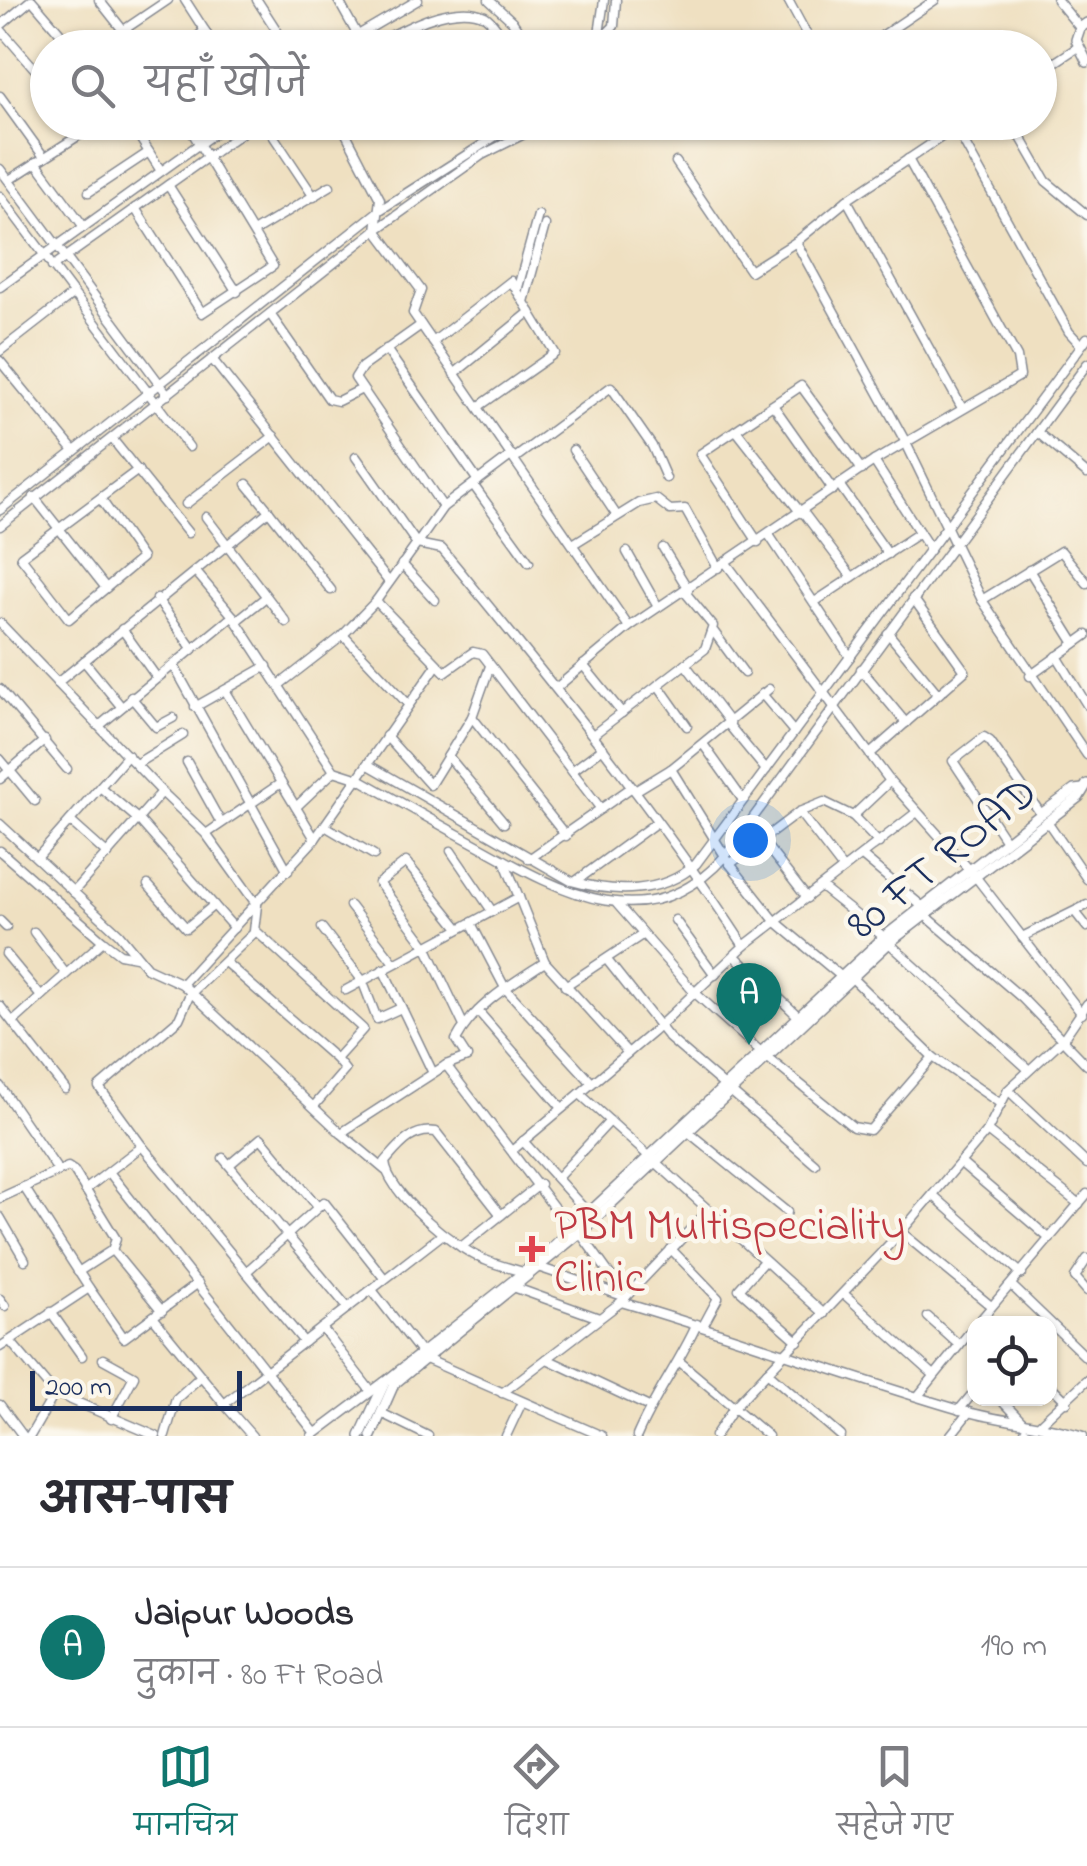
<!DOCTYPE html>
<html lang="hi">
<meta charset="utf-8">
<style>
body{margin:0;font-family:"Indie Flower","Playpen Sans Deva",sans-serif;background:#f7f7f7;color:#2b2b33}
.controls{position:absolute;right:30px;bottom:30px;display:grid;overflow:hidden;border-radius:20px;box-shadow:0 2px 8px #0004}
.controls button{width:90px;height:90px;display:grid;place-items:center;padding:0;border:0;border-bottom:2px solid #e1e1e2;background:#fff;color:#2b2b33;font:50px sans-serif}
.scale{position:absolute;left:30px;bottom:25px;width:212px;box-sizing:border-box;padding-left:10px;border:5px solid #1b2f5e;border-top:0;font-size:28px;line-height:35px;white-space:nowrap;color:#1b2f5e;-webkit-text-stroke:8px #fbf7ec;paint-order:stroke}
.you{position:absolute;left:750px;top:840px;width:35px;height:35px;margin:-25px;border:8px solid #fff;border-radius:50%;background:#1a73e8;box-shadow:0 0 0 15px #1a73e833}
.badge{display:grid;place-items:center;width:65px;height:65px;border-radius:50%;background:#0f766e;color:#fff;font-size:32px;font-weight:700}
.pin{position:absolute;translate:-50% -82px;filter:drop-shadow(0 2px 5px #0008)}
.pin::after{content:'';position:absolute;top:52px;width:35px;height:30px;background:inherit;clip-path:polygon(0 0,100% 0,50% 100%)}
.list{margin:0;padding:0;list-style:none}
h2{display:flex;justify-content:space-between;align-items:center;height:130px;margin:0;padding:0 40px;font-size:42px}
h2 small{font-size:32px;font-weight:400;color:#7c7c81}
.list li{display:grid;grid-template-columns:65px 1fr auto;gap:30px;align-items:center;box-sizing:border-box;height:160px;padding:0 40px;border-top:2px solid #e1e1e2}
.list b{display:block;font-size:38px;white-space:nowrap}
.list p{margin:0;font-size:32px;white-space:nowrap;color:#7c7c81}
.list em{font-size:32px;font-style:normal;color:#7c7c81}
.icon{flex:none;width:55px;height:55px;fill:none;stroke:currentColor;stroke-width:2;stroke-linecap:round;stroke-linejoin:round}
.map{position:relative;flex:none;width:1087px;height:1436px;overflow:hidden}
.search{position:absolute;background:#fff;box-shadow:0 2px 8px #0004;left:30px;right:30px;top:30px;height:110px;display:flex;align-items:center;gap:25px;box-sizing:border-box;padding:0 35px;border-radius:55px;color:#7c7c81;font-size:38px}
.sheet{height:290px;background:#fff}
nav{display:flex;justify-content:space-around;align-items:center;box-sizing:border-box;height:140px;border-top:2px solid #e1e1e2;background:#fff;font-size:28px;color:#7c7c81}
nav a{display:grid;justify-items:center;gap:5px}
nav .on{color:#0f766e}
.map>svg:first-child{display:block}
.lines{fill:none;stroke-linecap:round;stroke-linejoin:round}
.minor-casing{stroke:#858890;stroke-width:11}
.major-casing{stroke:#858890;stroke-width:12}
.minor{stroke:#fff;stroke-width:8}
.major{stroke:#fff;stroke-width:9}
.health-dot{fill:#e0444e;stroke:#fbf7ec;stroke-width:4}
.labels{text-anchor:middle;stroke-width:9;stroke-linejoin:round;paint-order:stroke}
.street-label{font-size:45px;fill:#1b2f5e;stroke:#fbf7ec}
.health-label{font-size:45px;fill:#be3a42;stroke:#fbf7ec;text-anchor:start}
</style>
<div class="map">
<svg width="1087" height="1436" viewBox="0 0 1087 1436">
<rect width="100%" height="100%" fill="#fbf7ec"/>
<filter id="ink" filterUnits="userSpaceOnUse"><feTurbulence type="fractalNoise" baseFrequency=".01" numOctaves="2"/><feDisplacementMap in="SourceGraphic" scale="20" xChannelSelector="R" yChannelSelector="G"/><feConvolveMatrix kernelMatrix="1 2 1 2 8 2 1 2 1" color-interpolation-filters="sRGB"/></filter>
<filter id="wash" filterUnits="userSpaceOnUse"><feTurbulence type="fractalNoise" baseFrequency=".0048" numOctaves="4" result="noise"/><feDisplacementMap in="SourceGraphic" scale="40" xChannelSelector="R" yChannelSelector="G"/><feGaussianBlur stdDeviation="2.25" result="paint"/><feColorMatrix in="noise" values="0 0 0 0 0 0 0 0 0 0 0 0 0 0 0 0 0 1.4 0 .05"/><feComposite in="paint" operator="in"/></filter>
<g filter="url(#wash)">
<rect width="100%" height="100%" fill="#efe0c1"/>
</g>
<g filter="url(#ink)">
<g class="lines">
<g class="minor-casing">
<g id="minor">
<polyline points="32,0 73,48"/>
<polyline points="99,0 137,48"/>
<polyline points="185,0 205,31"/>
<polyline points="257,0 288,48"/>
<polyline points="338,0 357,34"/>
<polyline points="489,0 512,21 530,48"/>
<polyline points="788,0 814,48"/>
<polyline points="1057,0 1080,28"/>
<polyline points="0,26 31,0"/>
<polyline points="0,29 48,84"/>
<polyline points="600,40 614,26 616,0"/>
<polyline points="97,48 168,0"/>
<polyline points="182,48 205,31 215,48"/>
<polyline points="336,48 418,0"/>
<path d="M368 48C398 32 452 0 485 16 495 23 502 37 509 48"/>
<polyline points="597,48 604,0"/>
<polyline points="864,48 935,0"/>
<polyline points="1040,72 1078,47"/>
<polyline points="0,96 44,157"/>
<polyline points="130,122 161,171"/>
<polyline points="264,122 314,197"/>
<polyline points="340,122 380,199 376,230 421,290 413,313 629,627"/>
<polyline points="964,122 847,200 796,242 905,441 982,600 1087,755"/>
<polyline points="1012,122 1046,181 1087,215"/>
<polyline points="956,128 1069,332 1081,345"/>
<polyline points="36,162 84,227"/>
<polyline points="676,162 750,271 796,242"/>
<polyline points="0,169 168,395"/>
<polyline points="9,180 100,122"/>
<polyline points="168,185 237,292"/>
<polyline points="89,192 149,152"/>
<polyline points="0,196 189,447"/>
<polyline points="847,200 962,408"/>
<polyline points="135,208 202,313 273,266 186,122"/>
<polyline points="255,231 330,186"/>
<polyline points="52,267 257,122"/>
<polyline points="0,287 230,122"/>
<polyline points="517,291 538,215"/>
<polyline points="524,302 545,225"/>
<polyline points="270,314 329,399 338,401 362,389"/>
<polyline points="421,325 362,367 355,378 443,507"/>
<polyline points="433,342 511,281 555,353 478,407"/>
<polyline points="386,349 478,481"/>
<polyline points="0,351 72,295"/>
<polyline points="212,359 389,582"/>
<polyline points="0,361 74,451"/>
<polyline points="454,374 530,312"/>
<polyline points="773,405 833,490"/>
<polyline points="736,430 801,513"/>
<polyline points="1037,432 1087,474"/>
<polyline points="113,440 188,533"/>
<polyline points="573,450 617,516"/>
<polyline points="356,457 417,544 443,507 512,455"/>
<polyline points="515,458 611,387 652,446 666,478"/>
<polyline points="874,461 930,549"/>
<polyline points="247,484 269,511"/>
<polyline points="474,486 529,562"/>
<polyline points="840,486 888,554"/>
<polyline points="34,497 106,588"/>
<polyline points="100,498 142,558 69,619 21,557 138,470"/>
<polyline points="186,504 274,436"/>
<polyline points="0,510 380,210 518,122"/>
<polyline points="803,512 852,577"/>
<polyline points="206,517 286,622"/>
<polyline points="0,526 376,230 482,155 548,122"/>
<polyline points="769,535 850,657"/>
<polyline points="758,542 700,454 801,386 862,470"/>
<polyline points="573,544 639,503 656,499 670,510 685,509 718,568"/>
<polyline points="663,548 688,589"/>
<polyline points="627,552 658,607"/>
<polyline points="726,563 890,781 975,876 1082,1014"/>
<polyline points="402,564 435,600"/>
<polyline points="1029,570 1074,642"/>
<path d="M196 572 233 616 334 771 359 779C400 802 440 825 481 847 563 893 650 941 725 856L1087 364"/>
<polyline points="157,599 192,648"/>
<polyline points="982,600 1061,551 1087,583"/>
<polyline points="376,601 445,672 473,652 482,654 601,809"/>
<polyline points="816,601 919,533"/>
<polyline points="236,621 266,597"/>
<polyline points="0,623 162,792"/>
<polyline points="122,629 157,678"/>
<polyline points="714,632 744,673"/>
<polyline points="888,633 938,694"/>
<polyline points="343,635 408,704"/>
<polyline points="1057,656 1087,705"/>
<polyline points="84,661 120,705"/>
<polyline points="685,664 730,723"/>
<polyline points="583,665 622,713"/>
<polyline points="174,666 288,871"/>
<polyline points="861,669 906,723"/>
<polyline points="1030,676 1087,635"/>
<polyline points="57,683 269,511 331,590"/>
<path d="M279 685 341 637 376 601 417 544 442 549C548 678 653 806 744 946"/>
<polyline points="658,685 687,726"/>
<polyline points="556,688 629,627 874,461 1020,376 1017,357 908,159"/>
<polyline points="0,689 67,769"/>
<polyline points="225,690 315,839"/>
<polyline points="762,694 794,732"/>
<polyline points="131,697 156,727 173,718"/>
<polyline points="195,707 267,666"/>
<polyline points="472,717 566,836"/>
<polyline points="728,724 766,770"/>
<polyline points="99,726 233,616"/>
<polyline points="594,734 705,649 713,626 684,591"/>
<polyline points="386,736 430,785 472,717 490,666"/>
<polyline points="703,744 743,800"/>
<polyline points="870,754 965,671 913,598"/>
<polyline points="448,756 504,823"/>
<polyline points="0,759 35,801"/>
<polyline points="187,762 221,823"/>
<polyline points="136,764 183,735"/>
<path d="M367 764 571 881C613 893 662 895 696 864L1087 338"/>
<polyline points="671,769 730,864 799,812 824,802 853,816 890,781"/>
<polyline points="572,771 603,748"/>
<polyline points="0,779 45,740"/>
<polyline points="100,787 140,821 234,928"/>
<polyline points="635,791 671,769 769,689"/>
<polyline points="296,807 334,771"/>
<polyline points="799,812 843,869"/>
<polyline points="853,816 879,843"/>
<polyline points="70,821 108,855"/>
<polyline points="1047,821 1087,879"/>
<polyline points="0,824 119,934 147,968 182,984 341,1133 446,1065 571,1230"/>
<polyline points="325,826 374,855"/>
<polyline points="206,834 281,783"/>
<polyline points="761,839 807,898"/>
<polyline points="1006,841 953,761 984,737 990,741 1041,814"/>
<polyline points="0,851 103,941 13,1022"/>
<polyline points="451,851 492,911"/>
<polyline points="862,856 923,907"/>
<polyline points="37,858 128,755"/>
<polyline points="529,859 632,787"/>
<polyline points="504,860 545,962 628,1053"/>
<polyline points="730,864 775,921 843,978 853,979 933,1057 1001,1104"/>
<polyline points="576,881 657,822"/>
<polyline points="148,885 186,928 214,905"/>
<polyline points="821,887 884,937"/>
<polyline points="73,892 162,792 206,834 257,905 254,931"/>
<polyline points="617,904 694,992 761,1052"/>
<polyline points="350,906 394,963"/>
<polyline points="1076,913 1087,927"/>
<polyline points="925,915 1022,998 1087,1065"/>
<polyline points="675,920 715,975"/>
<polyline points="0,921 6,927"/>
<polyline points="471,923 505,988 592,1083"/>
<polyline points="322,928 362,980 377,1019 401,1008"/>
<polyline points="459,928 406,862 379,883 426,946 463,1024"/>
<polyline points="34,932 65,973"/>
<polyline points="1022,937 1087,905"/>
<polyline points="103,941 120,954 136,957"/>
<polyline points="889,943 1028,1069"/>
<polyline points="6,954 39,994"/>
<polyline points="736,957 800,1018"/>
<polyline points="607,960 669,1038 815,1164"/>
<polyline points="225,962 336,1059"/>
<polyline points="383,969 432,1071"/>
<polyline points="182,984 315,839 437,665"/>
<polyline points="565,986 642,935"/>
<polyline points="346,990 519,897"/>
<polyline points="0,1006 65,1089"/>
<polyline points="478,1011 562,1108"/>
<polyline points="768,1058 853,1127 870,1130 933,1057"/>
<path d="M446 1065 467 1057 456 1040C474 1005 513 983 545 962"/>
<polyline points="0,1086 57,1169"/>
<polyline points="1008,1090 1087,1164"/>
<polyline points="580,1094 824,1314"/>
<polyline points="687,1131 787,1212"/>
<polyline points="987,1131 1079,1204"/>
<polyline points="341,1133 385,1170"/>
<polyline points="523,1141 589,1214"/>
<polyline points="514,1149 653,1032 744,946 917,812"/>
<polyline points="223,1158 348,1308"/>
<polyline points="961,1163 1050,1239"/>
<polyline points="229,1165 261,1138 318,1207"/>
<polyline points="109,1172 315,1433"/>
<polyline points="557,1178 610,1121"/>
<polyline points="85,1190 142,1146"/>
<polyline points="933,1195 1022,1274"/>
<polyline points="0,1198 68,1167 74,1171 116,1239 112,1250 78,1272"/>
<path d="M501 1215 436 1132C412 1128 399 1146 385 1162 387 1193 456 1249 485 1260 497 1265 510 1268 523 1272"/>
<polyline points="0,1217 25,1260"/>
<polyline points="901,1232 991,1306"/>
<polyline points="580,1233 624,1294"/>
<polyline points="461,1247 540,1184"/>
<polyline points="671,1249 718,1298 703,1326"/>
<polyline points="112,1250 162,1311"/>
<polyline points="1087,1259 1075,1277 1087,1291"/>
<polyline points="764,1261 739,1289 798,1341"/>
<polyline points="541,1268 626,1297"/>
<polyline points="246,1272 324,1202 384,1278"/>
<polyline points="1011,1285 1087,1358"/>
<polyline points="89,1288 124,1338 198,1283"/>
<polyline points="516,1288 599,1318"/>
<polyline points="372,1290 426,1359 602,1436"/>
<polyline points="844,1294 934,1375"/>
<polyline points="0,1299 5,1306"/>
<path d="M621 1302C734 1335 844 1376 957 1409 1000 1422 1041 1423 1083 1436"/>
<polyline points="51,1312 82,1356"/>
<polyline points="153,1317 224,1404 443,1234"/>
<polyline points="928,1317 959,1345"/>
<polyline points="977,1324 1087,1194"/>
<polyline points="322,1328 370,1390"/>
<polyline points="10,1341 54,1393"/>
<polyline points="304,1342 142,1146 99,1087 179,1019 190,994 256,931 363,1029 336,1059 345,1070 314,1106"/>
<polyline points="0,1347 89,1288 24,1187"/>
<polyline points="103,1359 134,1376 111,1419"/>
<polyline points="547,1359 649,1407"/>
<polyline points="680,1362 768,1436"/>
<polyline points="767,1372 841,1436"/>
<polyline points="1050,1385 1067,1402"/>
<polyline points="502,1393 621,1302 707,1212"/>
<polyline points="918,1396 974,1327"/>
<polyline points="999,1398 1024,1424"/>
<polyline points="224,1404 252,1436"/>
<polyline points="0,1405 23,1436"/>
<polyline points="959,1410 974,1392"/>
<polyline points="381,1413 428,1436"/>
<polyline points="1025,1431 1031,1436"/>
<polyline points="30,1436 55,1393 156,1436"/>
<polyline points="165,1436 176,1399 201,1376"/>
<polyline points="312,1436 384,1382"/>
<polyline points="506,1436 522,1402"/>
<path d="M637 1436C654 1396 679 1364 697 1324"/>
<polyline points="715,1436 734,1407 901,1232 987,1131 1008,1090 1063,1039 1087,1004"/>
<polyline points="950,1436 969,1412"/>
<polyline points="1053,1436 1041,1423 1087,1380"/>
</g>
</g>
<g class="major-casing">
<g id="major">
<polyline points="1087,23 1080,28 1076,40 1087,62"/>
<polyline points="360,1436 385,1382 534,1264 884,937 1041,814 1074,790 1083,789"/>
<polyline points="371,1436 394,1384 580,1233 889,943 1079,797 1087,784"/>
</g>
</g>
<use href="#minor" class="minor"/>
<use href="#major" class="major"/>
</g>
</g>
<path class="health-dot" d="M527 1234h10v10h10v10h-10v10h-10v-10h-10v-10h10z"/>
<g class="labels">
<g class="street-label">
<text transform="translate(940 856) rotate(-39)" y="16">80 FT ROAD</text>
</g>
<g class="health-label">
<text x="554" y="1239">PBM Multispeciality<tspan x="554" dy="52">Clinic</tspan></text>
</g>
</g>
</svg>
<div class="controls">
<button><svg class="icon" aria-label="locate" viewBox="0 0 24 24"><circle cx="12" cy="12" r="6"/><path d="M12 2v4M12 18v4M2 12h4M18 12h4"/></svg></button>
</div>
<div class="scale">200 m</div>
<div class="you"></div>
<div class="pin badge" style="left:749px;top:1045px">A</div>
<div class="search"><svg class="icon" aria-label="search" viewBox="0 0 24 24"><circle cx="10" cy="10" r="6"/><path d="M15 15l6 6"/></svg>यहाँ खोजें</div>
</div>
<section class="sheet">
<h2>आस-पास<small></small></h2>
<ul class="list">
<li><span class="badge">A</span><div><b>Jaipur Woods</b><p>दुकान · 80 Ft Road</p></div><em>190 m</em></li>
</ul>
</section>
<nav>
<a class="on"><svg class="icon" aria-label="map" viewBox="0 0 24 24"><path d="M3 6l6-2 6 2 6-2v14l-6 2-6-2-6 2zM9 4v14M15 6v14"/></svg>मानचित्र</a>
<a><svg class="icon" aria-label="directions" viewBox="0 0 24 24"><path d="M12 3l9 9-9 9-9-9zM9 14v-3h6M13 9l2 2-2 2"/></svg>दिशा</a>
<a><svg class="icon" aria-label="saved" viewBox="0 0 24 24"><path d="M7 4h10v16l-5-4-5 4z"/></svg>सहेजे गए</a>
</nav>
